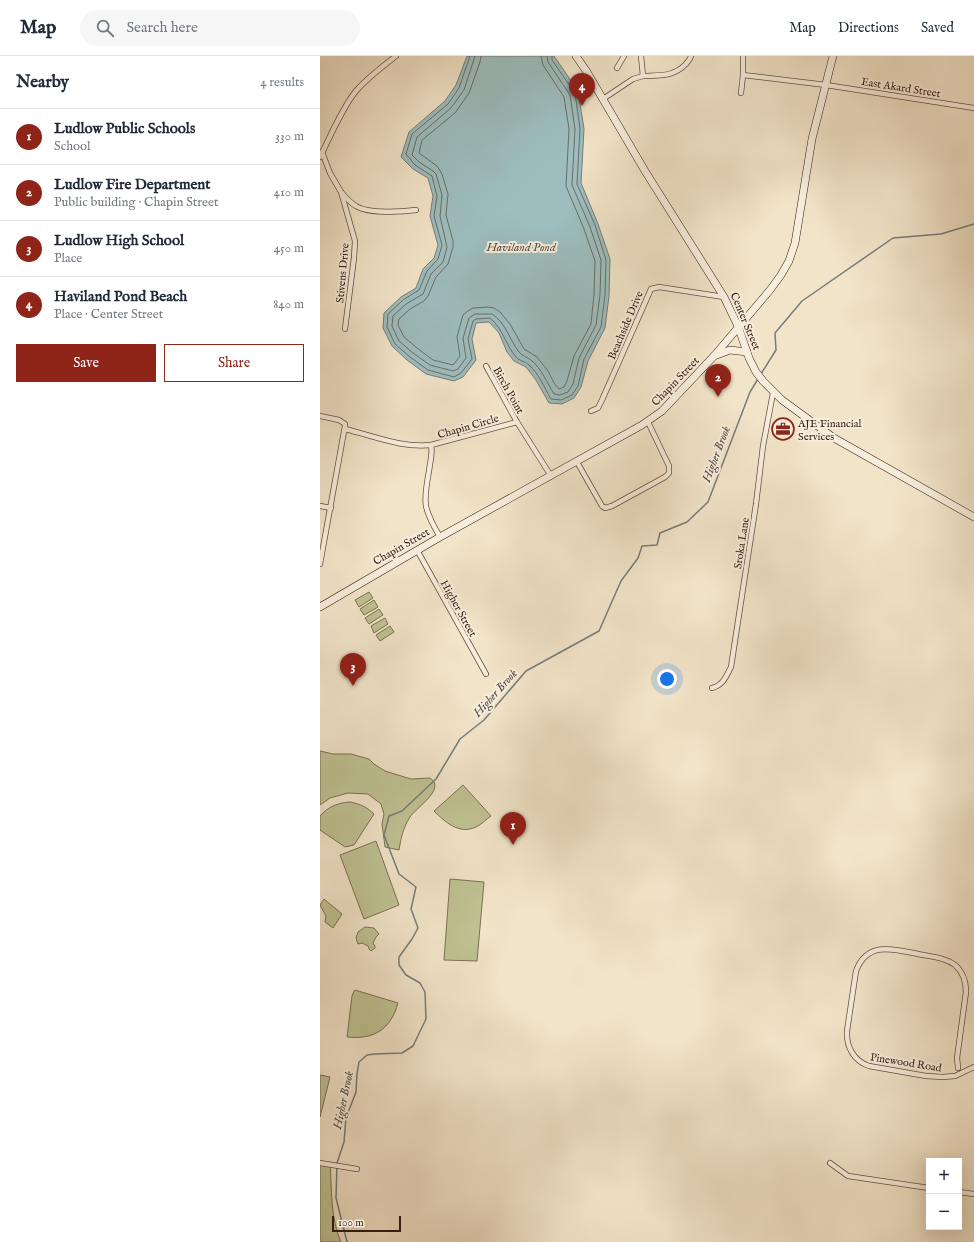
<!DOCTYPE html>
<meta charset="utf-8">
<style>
body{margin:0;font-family:"IM FELL English",serif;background:#f6f6f7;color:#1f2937}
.controls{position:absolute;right:12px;bottom:12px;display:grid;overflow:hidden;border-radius:0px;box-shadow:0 4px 16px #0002}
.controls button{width:36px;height:36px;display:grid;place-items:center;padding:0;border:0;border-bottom:1px solid #e0e1e3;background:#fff;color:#1f2937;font:20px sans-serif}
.scale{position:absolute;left:12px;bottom:10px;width:69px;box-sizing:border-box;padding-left:4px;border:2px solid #381e13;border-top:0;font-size:11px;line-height:14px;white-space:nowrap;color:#381e13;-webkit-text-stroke:3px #f7eddc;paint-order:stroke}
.you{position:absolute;left:347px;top:623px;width:14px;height:14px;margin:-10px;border:3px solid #fff;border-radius:50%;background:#1a73e8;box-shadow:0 0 0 6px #1a73e833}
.badge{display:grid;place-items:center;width:26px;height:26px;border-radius:50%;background:#8f2418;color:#fff;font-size:13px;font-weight:700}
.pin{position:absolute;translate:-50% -33px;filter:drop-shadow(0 1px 2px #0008)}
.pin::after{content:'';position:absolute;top:21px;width:14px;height:12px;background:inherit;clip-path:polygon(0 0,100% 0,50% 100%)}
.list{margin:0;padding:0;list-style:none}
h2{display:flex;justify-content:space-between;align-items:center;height:52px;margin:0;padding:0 16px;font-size:17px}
h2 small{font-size:13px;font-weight:400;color:#747a83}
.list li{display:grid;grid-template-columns:26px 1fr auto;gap:12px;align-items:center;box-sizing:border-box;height:56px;padding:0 16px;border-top:1px solid #e0e1e3}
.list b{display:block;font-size:15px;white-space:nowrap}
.list p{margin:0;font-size:13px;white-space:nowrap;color:#747a83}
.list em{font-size:13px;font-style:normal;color:#747a83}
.actions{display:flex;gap:8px;padding:12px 16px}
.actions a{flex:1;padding:9px 0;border:1px solid #8f2418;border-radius:0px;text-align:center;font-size:14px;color:#8f2418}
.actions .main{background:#8f2418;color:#fff}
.icon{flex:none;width:22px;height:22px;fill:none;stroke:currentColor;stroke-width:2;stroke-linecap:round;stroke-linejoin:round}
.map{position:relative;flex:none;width:654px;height:1186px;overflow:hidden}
header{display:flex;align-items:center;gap:24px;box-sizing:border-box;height:56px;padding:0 20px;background:#fff;border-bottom:1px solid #e0e1e3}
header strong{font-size:19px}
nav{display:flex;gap:22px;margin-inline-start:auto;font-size:14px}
.search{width:280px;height:36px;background:#f6f6f7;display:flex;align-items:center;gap:10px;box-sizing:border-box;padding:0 14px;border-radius:22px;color:#747a83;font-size:15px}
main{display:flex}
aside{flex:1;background:#fff}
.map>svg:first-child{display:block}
.green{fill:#bfc293;stroke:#7c7053}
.water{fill:#9dbdbe;stroke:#757d7a}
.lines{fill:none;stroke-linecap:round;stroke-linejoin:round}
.shore{stroke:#6a6e68;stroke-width:1}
.stream{stroke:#757d7a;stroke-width:1.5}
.street-casing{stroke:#665040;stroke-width:6}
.secondary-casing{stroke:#381e13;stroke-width:8}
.street{stroke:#f7eddc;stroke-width:4.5}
.secondary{stroke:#f7eddc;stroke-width:7}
.labels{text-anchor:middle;stroke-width:4;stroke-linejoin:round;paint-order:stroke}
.street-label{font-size:11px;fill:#381e13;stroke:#f7eddc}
.poi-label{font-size:11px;fill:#381e13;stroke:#f7eddc;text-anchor:start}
.water-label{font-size:12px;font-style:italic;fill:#564e46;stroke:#f7eddc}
</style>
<header>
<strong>Map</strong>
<div class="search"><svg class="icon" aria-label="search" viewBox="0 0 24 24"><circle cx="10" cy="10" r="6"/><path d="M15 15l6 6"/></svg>Search here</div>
<nav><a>Map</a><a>Directions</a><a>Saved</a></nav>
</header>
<main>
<aside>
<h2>Nearby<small>4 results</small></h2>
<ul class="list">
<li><span class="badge">1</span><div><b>Ludlow Public Schools</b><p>School</p></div><em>330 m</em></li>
<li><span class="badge">2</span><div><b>Ludlow Fire Department</b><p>Public building · Chapin Street</p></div><em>410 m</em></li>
<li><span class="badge">3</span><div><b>Ludlow High School</b><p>Place</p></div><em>450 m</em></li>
<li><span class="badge">4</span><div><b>Haviland Pond Beach</b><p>Place · Center Street</p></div><em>840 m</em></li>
</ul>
<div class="actions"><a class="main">Save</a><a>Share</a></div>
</aside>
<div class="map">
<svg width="654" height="1186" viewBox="0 0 654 1186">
<rect width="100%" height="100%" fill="#f2e4c9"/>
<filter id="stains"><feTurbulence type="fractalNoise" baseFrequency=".005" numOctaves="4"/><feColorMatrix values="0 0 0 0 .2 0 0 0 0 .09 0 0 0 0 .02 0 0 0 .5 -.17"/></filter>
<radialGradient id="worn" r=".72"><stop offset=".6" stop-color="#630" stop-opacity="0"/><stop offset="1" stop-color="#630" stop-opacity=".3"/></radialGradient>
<g class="green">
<polygon points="49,536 53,542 39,551 35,544"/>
<polygon points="54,544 58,551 44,559 40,553"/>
<polygon points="59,553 63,559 49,568 45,562"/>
<polygon points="65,562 68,568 54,577 51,570"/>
<polygon points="70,570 74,576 60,585 56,579"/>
<path d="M0 695 13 698H31L49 703 54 708 65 715 91 723 110 722C111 723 113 724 114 726 120 737 95 753 90 761 83 772 81 782 79 794L65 791 62 768 64 758 61 748 48 738 28 737 10 742 0 749Z"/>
<path d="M143 729 171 760C166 763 161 769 156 771 139 779 125 766 114 755Z"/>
<path d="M30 746C40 748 47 751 54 758L34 789 25 791 0 774V760C8 751 17 747 30 746Z"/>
<polygon points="56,785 79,849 44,863 20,799"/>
<polygon points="130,823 164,826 157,905 124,904"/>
<polygon points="4,843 22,858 13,872 5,866 6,860 0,849"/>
<polygon points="45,871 54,872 59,878 56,881 53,887 55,890 55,892 51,895 49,893 48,890 42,887 38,888 36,882 38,876"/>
<path d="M35 934 78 947C71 973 54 984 27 981L32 940 34 935Z"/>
<polygon points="0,1019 10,1021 0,1061"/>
<path d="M0 1106 10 1107C12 1133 10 1161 21 1186H0Z"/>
</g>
<polygon class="water" points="147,0 234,0 258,35 264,73 261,127 278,168 290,203 289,240 285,272 268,305 261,331 254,342 242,348 229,347 216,324 206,311 194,305 187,296 179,277 169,266 156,267 152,283 156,304 143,321 134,325 106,318 87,304 72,290 63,272 64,257 81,241 96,232 103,213 114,202 118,189 110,160 113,140 108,122 93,113 81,101 89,76 125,45 136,29"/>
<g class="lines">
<g class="shore">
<path d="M150 0 139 32 128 48 92 78 86 98 95 109 112 120 117 140 114 160 122 189 118 203 107 215 99 234 83 244 68 258 67 271 75 288 90 301 108 314 134 321 141 317 152 303 148 283 153 265 156 263 170 262C184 274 185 288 196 301 199 305 205 305 209 309 219 318 224 331 231 343L241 344 252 339 258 330 264 303 281 271 285 239 286 204 275 169 257 128 260 73 255 37 232 4V0"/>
<path d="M155 0 144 34 131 52 97 81 92 99 99 106 113 115 116 118 122 139 120 160 127 191 123 206 111 218 103 238 86 248 73 260 72 270 79 285 93 297 110 309 133 315 138 313 146 302 143 282 149 262 155 258H172C186 267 189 283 199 296 202 300 207 301 211 304 222 313 227 327 234 338L240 339 248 336 253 328 259 302 276 269 280 239 281 204 270 171 252 129 255 73 250 39 228 6 227 0"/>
<polyline points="161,0 160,6 149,37 135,57 102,84 99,97 117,110 122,118 128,138 126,159 133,185 133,191 128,208 116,221 108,240 104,245 90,253 79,263 78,269 84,281 97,292 113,304 133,309 140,300 137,281 143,259 148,255 153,252 168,251 174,252 180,256 190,268 204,293 217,301 228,315 234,327 239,333 244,331 247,325 254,300 271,268 274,238 275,205 264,173 246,130 249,73 244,41 223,9 221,0"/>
</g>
<g class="stream">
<polyline points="441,318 456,294 455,277 482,245 573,182 621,178 654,168"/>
<polyline points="27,1186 16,1142 17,1107 24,1086 26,1062 36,1036 37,1018 39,1006 47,999 55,998 82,997 93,990 106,963 105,936 100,927 86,919 79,909 79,901 92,883 98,872 91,853 96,831 79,818 64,779 69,760 82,755 116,723 140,683 164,664 206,615 279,575 301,525 318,502 322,490 337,489 340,477 367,466 388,446 430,336 438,323"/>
</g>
<g class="street-casing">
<g id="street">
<path d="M321 0 323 20C341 19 353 21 366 8 368 5 370 4 371 0"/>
<polyline points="297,12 304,0"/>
<polyline points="423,19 506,29 654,52"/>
<polyline points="421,37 423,19 423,0"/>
<polyline points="283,43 313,23 323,20"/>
<polyline points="2,96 10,117 21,136 35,185 34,202 25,273"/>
<path d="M0 101C10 81 22 52 36 35 47 22 62 11 76 0"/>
<path d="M22 137C26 142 31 147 36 150 48 158 82 156 96 154"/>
<polyline points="166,310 197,366"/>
<polyline points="271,355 278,352 282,344 331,233 339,231 404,241"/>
<polyline points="0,360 19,364 25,368 25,370 0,508"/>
<path d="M25 373C54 380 81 392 111 389"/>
<polyline points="257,406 282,450 285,452 292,450 345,421 349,417 349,410 328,366"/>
<polyline points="0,450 11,452"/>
<path d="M120 481C103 452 103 447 109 415 110 406 113 398 111 389L197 366 231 420"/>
<polyline points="97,494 166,618"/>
<path d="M392 632C403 629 406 621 411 611L436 448 443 390 453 337"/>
<path d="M638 1012 637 1002 646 936C646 926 643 916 635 909 626 902 614 901 603 899 577 894 548 883 536 915L527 975C526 991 534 1005 549 1010L606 1020 623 1021 635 1020 654 1011"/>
<polyline points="0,1107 37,1113"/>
<polyline points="510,1107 528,1120 609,1132"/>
<polyline points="639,1136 654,1138"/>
</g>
</g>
<g class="secondary-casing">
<g id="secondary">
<polyline points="256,0 267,16 325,115 404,241 418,270 429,302 436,316 443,325 462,344 514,382 654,461"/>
<polyline points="394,300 410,294 427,296"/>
<polyline points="0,551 120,481 322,369 342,355 394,300 450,234 461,219 469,205 475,187 492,83 513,0"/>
</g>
</g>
<use href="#street" class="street"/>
<use href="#secondary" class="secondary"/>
</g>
<defs>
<g id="office-ring" transform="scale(1.15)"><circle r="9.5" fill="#f7eddc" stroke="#8f2418" stroke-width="1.5"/><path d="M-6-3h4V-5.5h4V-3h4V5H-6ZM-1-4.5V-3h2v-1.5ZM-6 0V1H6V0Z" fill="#8f2418"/></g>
</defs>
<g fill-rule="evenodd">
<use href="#office-ring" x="463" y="373"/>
</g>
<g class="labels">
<g class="street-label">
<text transform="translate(581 31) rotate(9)" y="4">East Akard Street</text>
<text transform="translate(22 217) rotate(-85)" y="4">Stivens Drive</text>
<text transform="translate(426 265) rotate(67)" y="4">Center Street</text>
<text transform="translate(305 269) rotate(-67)" y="4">Beachside Drive</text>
<text transform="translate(355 325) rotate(-46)" y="4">Chapin Street</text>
<text transform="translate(189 334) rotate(61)" y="4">Birch Point</text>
<text transform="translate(148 370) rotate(-16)" y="4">Chapin Circle</text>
<text transform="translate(421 487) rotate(-81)" y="4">Sroka Lane</text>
<text transform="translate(81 490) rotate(-30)" y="4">Chapin Street</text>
<text transform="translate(139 552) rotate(61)" y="4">Higher Street</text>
<text transform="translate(586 1006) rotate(9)" y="4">Pinewood Road</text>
</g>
<g class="poi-label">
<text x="478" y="371">AJE Financial<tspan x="478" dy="13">Services</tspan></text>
</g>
<g class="water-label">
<text x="201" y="195">Haviland Pond</text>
<text transform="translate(396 398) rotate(-69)" y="4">Higher Brook</text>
<text transform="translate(175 637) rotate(-48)" y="4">Higher Brook</text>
<text transform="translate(23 1044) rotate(-78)" y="4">Higher Brook</text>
</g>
</g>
<rect width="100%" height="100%" filter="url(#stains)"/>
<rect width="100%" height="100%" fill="url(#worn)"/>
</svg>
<div class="controls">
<button>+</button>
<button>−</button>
</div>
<div class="scale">100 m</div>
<div class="you"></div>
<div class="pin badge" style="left:193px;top:789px">1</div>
<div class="pin badge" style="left:398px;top:341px">2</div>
<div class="pin badge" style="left:33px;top:630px">3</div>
<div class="pin badge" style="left:262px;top:50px">4</div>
</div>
</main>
